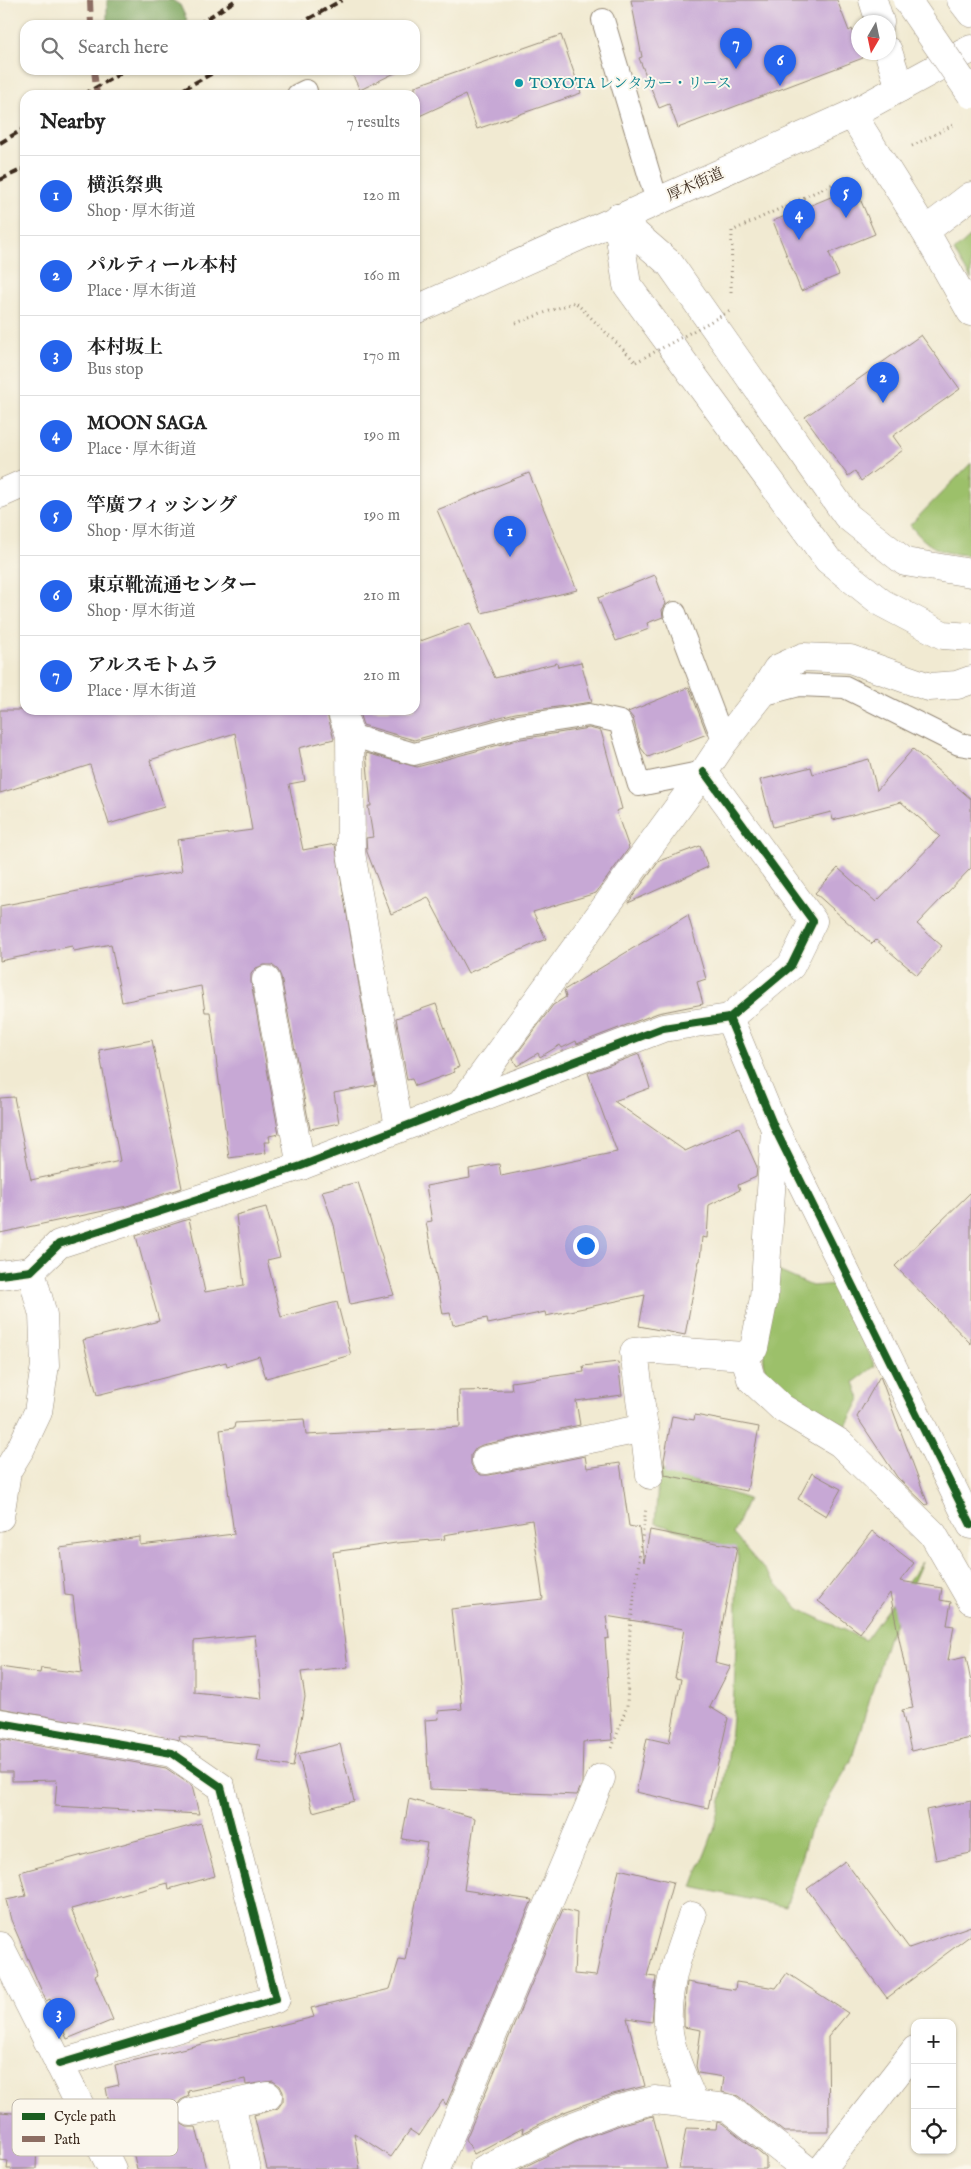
<!DOCTYPE html>
<meta charset="utf-8">
<style>
body{margin:0;font-family:"IM FELL English","Noto Serif JP",serif;background:#f6f6f6;color:#222}
.controls{position:absolute;right:15px;bottom:15px;display:grid;overflow:hidden;border-radius:10px;box-shadow:0 1px 4px #0004}
.controls button{width:45px;height:45px;display:grid;place-items:center;padding:0;border:0;border-bottom:1px solid #e0e0e0;background:#fff;color:#222;font:25px sans-serif}
.compass{position:absolute;left:851px;top:15px;width:45px;height:45px;border-radius:50%;background:#fff;box-shadow:0 1px 4px #0004;rotate:189deg}
.you{position:absolute;left:585px;top:1245px;width:18px;height:18px;margin:-12px;border:4px solid #fff;border-radius:50%;background:#1a73e8;box-shadow:0 0 0 8px #1a73e833}
.badge{display:grid;place-items:center;width:32px;height:32px;border-radius:50%;background:#2563eb;color:#fff;font-size:16px;font-weight:700}
.pin{position:absolute;translate:-50% -41px;filter:drop-shadow(0 1px 2px #0008)}
.pin::after{content:'';position:absolute;top:26px;width:18px;height:15px;background:inherit;clip-path:polygon(0 0,100% 0,50% 100%)}
.list{margin:0;padding:0;list-style:none}
h2{display:flex;justify-content:space-between;align-items:center;height:65px;margin:0;padding:0 20px;font-size:21px}
h2 small{font-size:16px;font-weight:400;color:#767676}
.list li{display:grid;grid-template-columns:32px 1fr auto;gap:15px;align-items:center;box-sizing:border-box;height:80px;padding:0 20px;border-top:1px solid #e0e0e0}
.list b{display:block;font-size:19px;white-space:nowrap}
.list p{margin:0;font-size:16px;white-space:nowrap;color:#767676}
.list em{font-size:16px;font-style:normal;color:#767676}
.icon{flex:none;width:28px;height:28px;fill:none;stroke:currentColor;stroke-width:2;stroke-linecap:round;stroke-linejoin:round}
.map{position:relative;flex:none;width:971px;height:2169px;overflow:hidden}
.search{position:absolute;background:#fff;box-shadow:0 1px 4px #0004;left:20px;top:20px;width:400px;height:55px;display:flex;align-items:center;gap:12px;box-sizing:border-box;padding:0 18px;border-radius:15px;color:#767676;font-size:19px}
.panel{position:absolute;background:#fff;box-shadow:0 1px 4px #0004;left:20px;top:90px;width:400px;height:625px;border-radius:15px}
.map>svg:first-child{display:block}
.green{fill:#9cc06a;stroke:#6c7544}
.forest{fill:#7da65e;stroke:#5c683e}
.building{fill:#c7a8d5;fill-rule:evenodd}
.lines{fill:none;stroke-linecap:round;stroke-linejoin:round}
.service-casing{stroke:#968a78;stroke-width:24}
.minor-casing{stroke:#968a78;stroke-width:29}
.tertiary-casing{stroke:#968a78;stroke-width:29}
.primary-casing{stroke:#968a78;stroke-width:29}
.motorway-casing{stroke:#968a78;stroke-width:29}
.path{stroke:#968a78;stroke-width:3;stroke-dasharray:1 4;stroke-linecap:butt}
.service{stroke:#fff;stroke-width:22}
.minor{stroke:#fff;stroke-width:28}
.tertiary{stroke:#fff;stroke-width:28}
.primary{stroke:#fff;stroke-width:28}
.motorway{stroke:#fff;stroke-width:28}
.rail{stroke:#3b2a1e;stroke-width:4;stroke-dasharray:8 4;stroke-linecap:butt}
.motorway-bridge-casing{stroke:#968a78;stroke-width:29;stroke-linecap:butt}
.path-bridge{stroke:#968a78;stroke-width:3;stroke-dasharray:1 4;stroke-linecap:butt}
.motorway-bridge{stroke:#fff;stroke-width:28}
.quiet{stroke:#8d6e63;stroke-width:6;stroke-dasharray:12 6;stroke-linecap:butt}
.cycleway-casing{stroke:#fbf7ec;stroke-width:11}
.cycleway{stroke:#1b5e20;stroke-width:8}
.culture-dot{fill:#0f9aa8;stroke:#fbf7ec;stroke-width:2}
.labels{text-anchor:middle;stroke-width:4;stroke-linejoin:round;paint-order:stroke}
.culture-label{font-size:15px;fill:#0d838f;stroke:#fbf7ec;text-anchor:start}
.street-label{font-size:15px;fill:#3b2a1e;stroke:#fbf7ec}
.key{fill:#fbf7ec;stroke:#c1baae;stroke-width:1}
.key-label{font-size:14px;fill:#3b2a1e}
</style>
<div class="map">
<svg width="971" height="2169" viewBox="0 0 971 2169">
<rect width="100%" height="100%" fill="#fbf7ec"/>
<filter id="ink" filterUnits="userSpaceOnUse"><feTurbulence type="fractalNoise" baseFrequency=".02" numOctaves="2"/><feDisplacementMap in="SourceGraphic" scale="10" xChannelSelector="R" yChannelSelector="G"/><feConvolveMatrix kernelMatrix="1 2 1 2 8 2 1 2 1" color-interpolation-filters="sRGB"/></filter>
<filter id="wash" filterUnits="userSpaceOnUse"><feTurbulence type="fractalNoise" baseFrequency=".0096" numOctaves="4" result="noise"/><feDisplacementMap in="SourceGraphic" scale="20" xChannelSelector="R" yChannelSelector="G"/><feGaussianBlur stdDeviation="1.12" result="paint"/><feColorMatrix in="noise" values="0 0 0 0 0 0 0 0 0 0 0 0 0 0 0 0 0 1.4 0 .05"/><feComposite in="paint" operator="in"/></filter>
<g filter="url(#wash)">
<rect width="100%" height="100%" fill="#f1ead2"/>
<g class="green">
<polygon points="971,236 971,279 954,251"/>
<path d="M971 463V555C941 554 928 548 910 525Z"/>
<polygon points="778,1271 812,1286 837,1284 875,1366 854,1382 860,1399 843,1432 796,1403 765,1375 763,1349"/>
<path d="M659 1469 748 1499 733 1534 799 1609 865 1640 922 1562 888 1639 851 1761 809 1832 786 1907 692 1887C700 1864 712 1840 718 1815 737 1728 736 1639 738 1550L655 1523Z"/>
</g>
<polygon class="forest" points="107,0 172,0 180,5 187,20 177,25 107,25"/>
<g id="blocks">
<g class="building">
<polygon points="631,0 837,0 849,31 852,29 858,45 858,52 861,52 863,58 678,128 669,104 659,108 639,58 642,57"/>
<polygon points="561,35 581,93 477,129 465,95 415,118 415,86"/>
<polygon points="350,70 399,70 399,71 360,90"/>
<polygon points="855,187 875,234 829,253 839,275 801,291 773,221"/>
<polygon points="921,335 960,389 893,436 903,450 861,481 855,471 848,476 805,417"/>
<polygon points="529,473 577,590 482,613 437,510"/>
<polygon points="655,575 666,604 662,610 663,617 647,623 649,629 616,641 598,598"/>
<polygon points="470,623 495,678 557,663 558,667 581,662 592,702 515,713 414,740 363,725 358,710 415,710 415,643"/>
<polygon points="689,687 707,734 648,757 641,748 633,718 628,712"/>
<polygon points="0,710 326,710 334,739 299,748 305,781 289,784 303,850 335,844 376,1085 334,1093 339,1123 310,1129 281,977 278,970 272,965 264,965 256,968 251,974 251,982 279,1134 269,1136 270,1142 264,1142 266,1153 229,1158 210,1012 205,1012 201,986 122,1002 111,944 74,951 72,946 0,961 0,906 182,871 177,840 252,830 235,733 150,760 164,807 109,824 90,765 0,793"/>
<polygon points="589,728 601,731 622,809 616,811 629,848 596,893 533,912 546,939 468,973 428,897 391,914 367,852 366,838 373,837 368,806 371,806 366,753 417,767 521,739"/>
<polygon points="913,749 971,799 971,868 917,924 942,946 917,975 876,940 872,944 815,893 838,868 876,902 940,836 901,802 833,820 831,812 773,827 760,780 811,767 813,774 869,759 877,790"/>
<polygon points="700,846 708,867 628,903 659,861"/>
<polygon points="688,915 706,979 697,982 703,1004 658,1013 577,1044 576,1041 562,1048 560,1045 540,1057 538,1053 517,1066 513,1059 553,1005 566,997 564,990"/>
<polygon points="436,1004 459,1067 453,1069 455,1072 415,1086 412,1079 407,1080 396,1018"/>
<polygon points="152,1040 182,1188 127,1206 0,1233 0,1098 14,1097 31,1180 120,1161 99,1050"/>
<polygon points="639,1054 650,1088 614,1101 685,1151 739,1127 757,1167 756,1177 738,1185 740,1190 709,1205 707,1238 702,1237 700,1261 699,1261 685,1335 639,1326 645,1295 546,1316 545,1312 488,1324 487,1318 453,1325 450,1313 443,1314 426,1222 432,1221 426,1186 470,1178 469,1169 499,1164 501,1176 617,1152 588,1073"/>
<polygon points="358,1182 394,1295 350,1304 334,1225 322,1191"/>
<polygon points="971,1192 971,1344 895,1266"/>
<polygon points="266,1207 280,1257 267,1260 281,1317 337,1302 351,1355 266,1378 259,1356 227,1366 226,1362 97,1395 83,1340 159,1321 136,1236 189,1219 205,1292 244,1285 236,1215"/>
<path d="M618 1362 622 1395 576 1401 580 1425 482 1445 476 1448 471 1455V1464L474 1470 481 1475H489L585 1456 587 1468 620 1463 629 1526 639 1528 644 1562 650 1530 737 1547 715 1662 731 1666 710 1707 728 1718 708 1808 636 1792 647 1738 669 1743 681 1679 675 1678 684 1629 606 1616 609 1638 605 1639 612 1740 583 1742 582 1784 577 1795 429 1789 425 1720 439 1719 438 1711 462 1709 451 1609 543 1599 532 1520 444 1535 445 1539 396 1543 333 1552 348 1667 301 1672 305 1697 293 1767 257 1761 260 1745 179 1736 180 1740 0 1708V1667L40 1673 41 1668 82 1673 73 1596 65 1595 60 1548 140 1537V1545L234 1534 220 1430 234 1428 235 1423 304 1419 306 1435 460 1427 459 1391 512 1390 511 1382 584 1372 583 1366ZM255 1635 262 1699 194 1692V1641Z"/>
<polygon points="880,1376 928,1504 926,1505 897,1477 857,1417"/>
<polygon points="695,1415 759,1427 747,1491 665,1475 664,1460 672,1416 694,1420"/>
<polygon points="812,1473 841,1489 826,1516 798,1499"/>
<polygon points="872,1531 914,1563 900,1581 942,1588 940,1600 951,1602 947,1625 954,1626 948,1661 966,1657 971,1682 971,1738 911,1751 902,1710 913,1708 890,1593 860,1633 818,1601"/>
<polygon points="0,1739 166,1768 192,1786 199,1814 55,1806 57,1780 12,1781 12,1772 0,1772"/>
<polygon points="340,1744 354,1801 313,1812 298,1754"/>
<polygon points="409,1799 475,1818 464,1890 532,1900 446,2105 443,2100 419,2136 410,2130 391,2157 354,2133 360,2169 267,2169 254,2115 278,2108 283,2101 283,2092 280,2086 273,2081 246,2085 245,2079 188,2091 189,2096 181,2100 176,2107 176,2115 180,2123 187,2127 196,2127 206,2169 137,2169 125,2117 112,2120 106,2088 119,2085 115,2065 314,2017 311,2008 390,1989 399,1960 405,1961 427,1843 402,1839"/>
<polygon points="971,1801 971,1853 936,1860 926,1810"/>
<polygon points="201,1823 215,1876 169,1889 168,1883 71,1909 98,1974 95,1976 113,2020 67,2039 50,1999 46,2001 11,1920 6,1900 26,1896 20,1872"/>
<polygon points="845,1861 909,1948 971,1926 971,1935 887,1998 807,1889"/>
<polygon points="619,1869 673,1882 647,1976 656,1977 652,2022 627,2018 645,2086 613,2094 564,2112 522,2133 523,2128 474,2154 466,2139 563,1909 577,1913 574,1974 596,1976"/>
<polygon points="787,1973 848,2013 828,2037 829,2132 784,2132 738,2096 722,2092 724,2077 698,2073 696,2066 701,2030 684,2027 684,2010 687,1982 735,1990 736,1982 776,1988"/>
<polygon points="0,2112 38,2115 36,2169 7,2169 8,2161 0,2160"/>
<polygon points="653,2116 667,2169 520,2169 576,2141 623,2124"/>
<polygon points="717,2122 722,2123 766,2158 766,2169 679,2169 686,2128 716,2129"/>
</g>
</g>
</g>
<g filter="url(#ink)">
<use href="#blocks" fill-opacity="0" stroke="#968a78" stroke-width="1"/>
<g class="lines">
<g class="service-casing">
<g id="service">
<polyline points="603,20 657,201"/>
<polyline points="298,95 306,91"/>
<polyline points="675,613 724,742"/>
<polyline points="761,695 799,685 845,687 959,744 971,746"/>
<polyline points="350,735 414,754 518,726 589,715 620,722 639,785 704,772"/>
</g>
</g>
<g class="minor-casing">
<g id="minor">
<polyline points="873,0 880,22"/>
<polyline points="888,51 900,88"/>
<polyline points="852,114 925,231 971,312"/>
<polyline points="925,231 971,196"/>
<polyline points="341,710 350,735 351,853 399,1127"/>
<polyline points="266,980 301,1166"/>
<polyline points="729,1018 775,1129 971,1525"/>
<polyline points="462,1103 704,772 724,742 761,695 777,669 803,657 850,659 929,687 957,685 971,680"/>
<polyline points="31,1271 59,1244 301,1166 663,1028 729,1018 791,966 813,921 704,772"/>
<polyline points="745,1356 751,1379 782,1408 840,1443 933,1534 971,1600"/>
<polyline points="486,1460 645,1428"/>
<polyline points="650,1475 634,1352 654,1350 745,1356 754,1348 764,1298 775,1130"/>
<polyline points="0,1723 172,1753 221,1787 276,1999 59,2064"/>
<path d="M692 1916C679 1951 666 1986 668 2024 670 2051 684 2079 694 2103"/>
<polyline points="231,2104 246,2169"/>
<polyline points="191,2112 268,2096"/>
<polyline points="436,2169 601,1778"/>
<polyline points="484,2169 570,2127 618,2109 654,2100 728,2108 806,2169"/>
<polyline points="822,2169 915,2050"/>
</g>
</g>
<g class="tertiary-casing">
<g id="tertiary">
<polyline points="0,1275 31,1271 43,1315 45,1365 38,1412 21,1448 7,1471 0,1517"/>
<polyline points="0,1946 112,2169"/>
</g>
</g>
<g class="primary-casing">
<g id="primary">
<polyline points="415,310 852,114 971,49"/>
<polyline points="0,494 25,483"/>
</g>
</g>
<g class="motorway-casing">
<g id="motorway">
<polyline points="961,0 971,13"/>
<polyline points="617,218 627,285 828,560 882,603 943,635 971,637"/>
<polyline points="617,218 670,264 847,516 905,562 971,573"/>
</g>
</g>
<g class="path">
<polyline points="912,146 955,124"/>
<polyline points="731,292 732,231 852,175"/>
<polyline points="516,323 575,302 636,362"/>
<polyline points="612,1748 627,1706 630,1629 646,1508"/>
</g>
<use href="#service" class="service"/>
<use href="#minor" class="minor"/>
<use href="#tertiary" class="tertiary"/>
<use href="#primary" class="primary"/>
<use href="#motorway" class="motorway"/>
<g class="rail">
<polyline points="197,25 236,0"/>
<polyline points="298,25 342,0"/>
<polyline points="83,95 126,70"/>
<polyline points="173,95 218,70"/>
<polyline points="0,143 25,128"/>
<polyline points="0,180 25,168"/>
</g>
<g class="motorway-bridge-casing">
<polyline id="motorway-bridge" points="907,0 971,94"/>
</g>
<polyline class="path-bridge" points="636,362 730,311"/>
<use href="#motorway-bridge" class="motorway-bridge"/>
<g class="quiet">
<polyline points="90,0 91,25"/>
<polyline points="94,70 97,95"/>
</g>
<g class="cycleway-casing">
<g id="cycleway">
<polyline points="729,1018 775,1129 971,1525"/>
<polyline points="0,1275 31,1271 59,1244 301,1166 663,1028 729,1018 791,966 813,921 704,772"/>
<polyline points="0,1723 172,1753 221,1787 276,1999 59,2064"/>
</g>
</g>
<use href="#cycleway" class="cycleway"/>
</g>
</g>
<circle class="culture-dot" cx="519" cy="83" r="5"/>
<g class="labels">
<g class="culture-label">
<text x="529" y="88">TOYOTA レンタカー・リース</text>
</g>
<g class="street-label">
<text transform="translate(695 184) rotate(-24)" y="5">厚木街道</text>
</g>
</g>
<rect x="12" y="2099" width="166" height="57" rx="8" class="key"/>
<rect x="22" y="2113" width="23" height="7" fill="#1b5e20"/>
<rect x="22" y="2136" width="23" height="6" fill="#8d6e63"/>
<g class="key-label">
<text x="54" y="2121">Cycle path</text>
<text x="54" y="2144">Path</text>
</g>
</svg>
<div class="controls">
<button>+</button>
<button>−</button>
<button><svg class="icon" aria-label="locate" viewBox="0 0 24 24"><circle cx="12" cy="12" r="6"/><path d="M12 2v4M12 18v4M2 12h4M18 12h4"/></svg></button>
</div>
<svg class="compass" viewBox="-18 -18 36 36"><path d="M0-13l5 13h-10z" fill="#e53935"/><path d="M0 13l5-13h-10z" fill="#767676"/></svg>
<div class="you"></div>
<div class="pin badge" style="left:510px;top:557px">1</div>
<div class="pin badge" style="left:883px;top:403px">2</div>
<div class="pin badge" style="left:59px;top:2039px">3</div>
<div class="pin badge" style="left:799px;top:240px">4</div>
<div class="pin badge" style="left:846px;top:218px">5</div>
<div class="pin badge" style="left:780px;top:86px">6</div>
<div class="pin badge" style="left:736px;top:69px">7</div>
<div class="search"><svg class="icon" aria-label="search" viewBox="0 0 24 24"><circle cx="10" cy="10" r="6"/><path d="M15 15l6 6"/></svg>Search here</div>
<section class="panel">
<h2>Nearby<small>7 results</small></h2>
<ul class="list">
<li><span class="badge">1</span><div><b>横浜祭典</b><p>Shop · 厚木街道</p></div><em>120 m</em></li>
<li><span class="badge">2</span><div><b>パルティール本村</b><p>Place · 厚木街道</p></div><em>160 m</em></li>
<li><span class="badge">3</span><div><b>本村坂上</b><p>Bus stop</p></div><em>170 m</em></li>
<li><span class="badge">4</span><div><b>MOON SAGA</b><p>Place · 厚木街道</p></div><em>190 m</em></li>
<li><span class="badge">5</span><div><b>竿廣フィッシング</b><p>Shop · 厚木街道</p></div><em>190 m</em></li>
<li><span class="badge">6</span><div><b>東京靴流通センター</b><p>Shop · 厚木街道</p></div><em>210 m</em></li>
<li><span class="badge">7</span><div><b>アルスモトムラ</b><p>Place · 厚木街道</p></div><em>210 m</em></li>
</ul>
</section>
</div>
